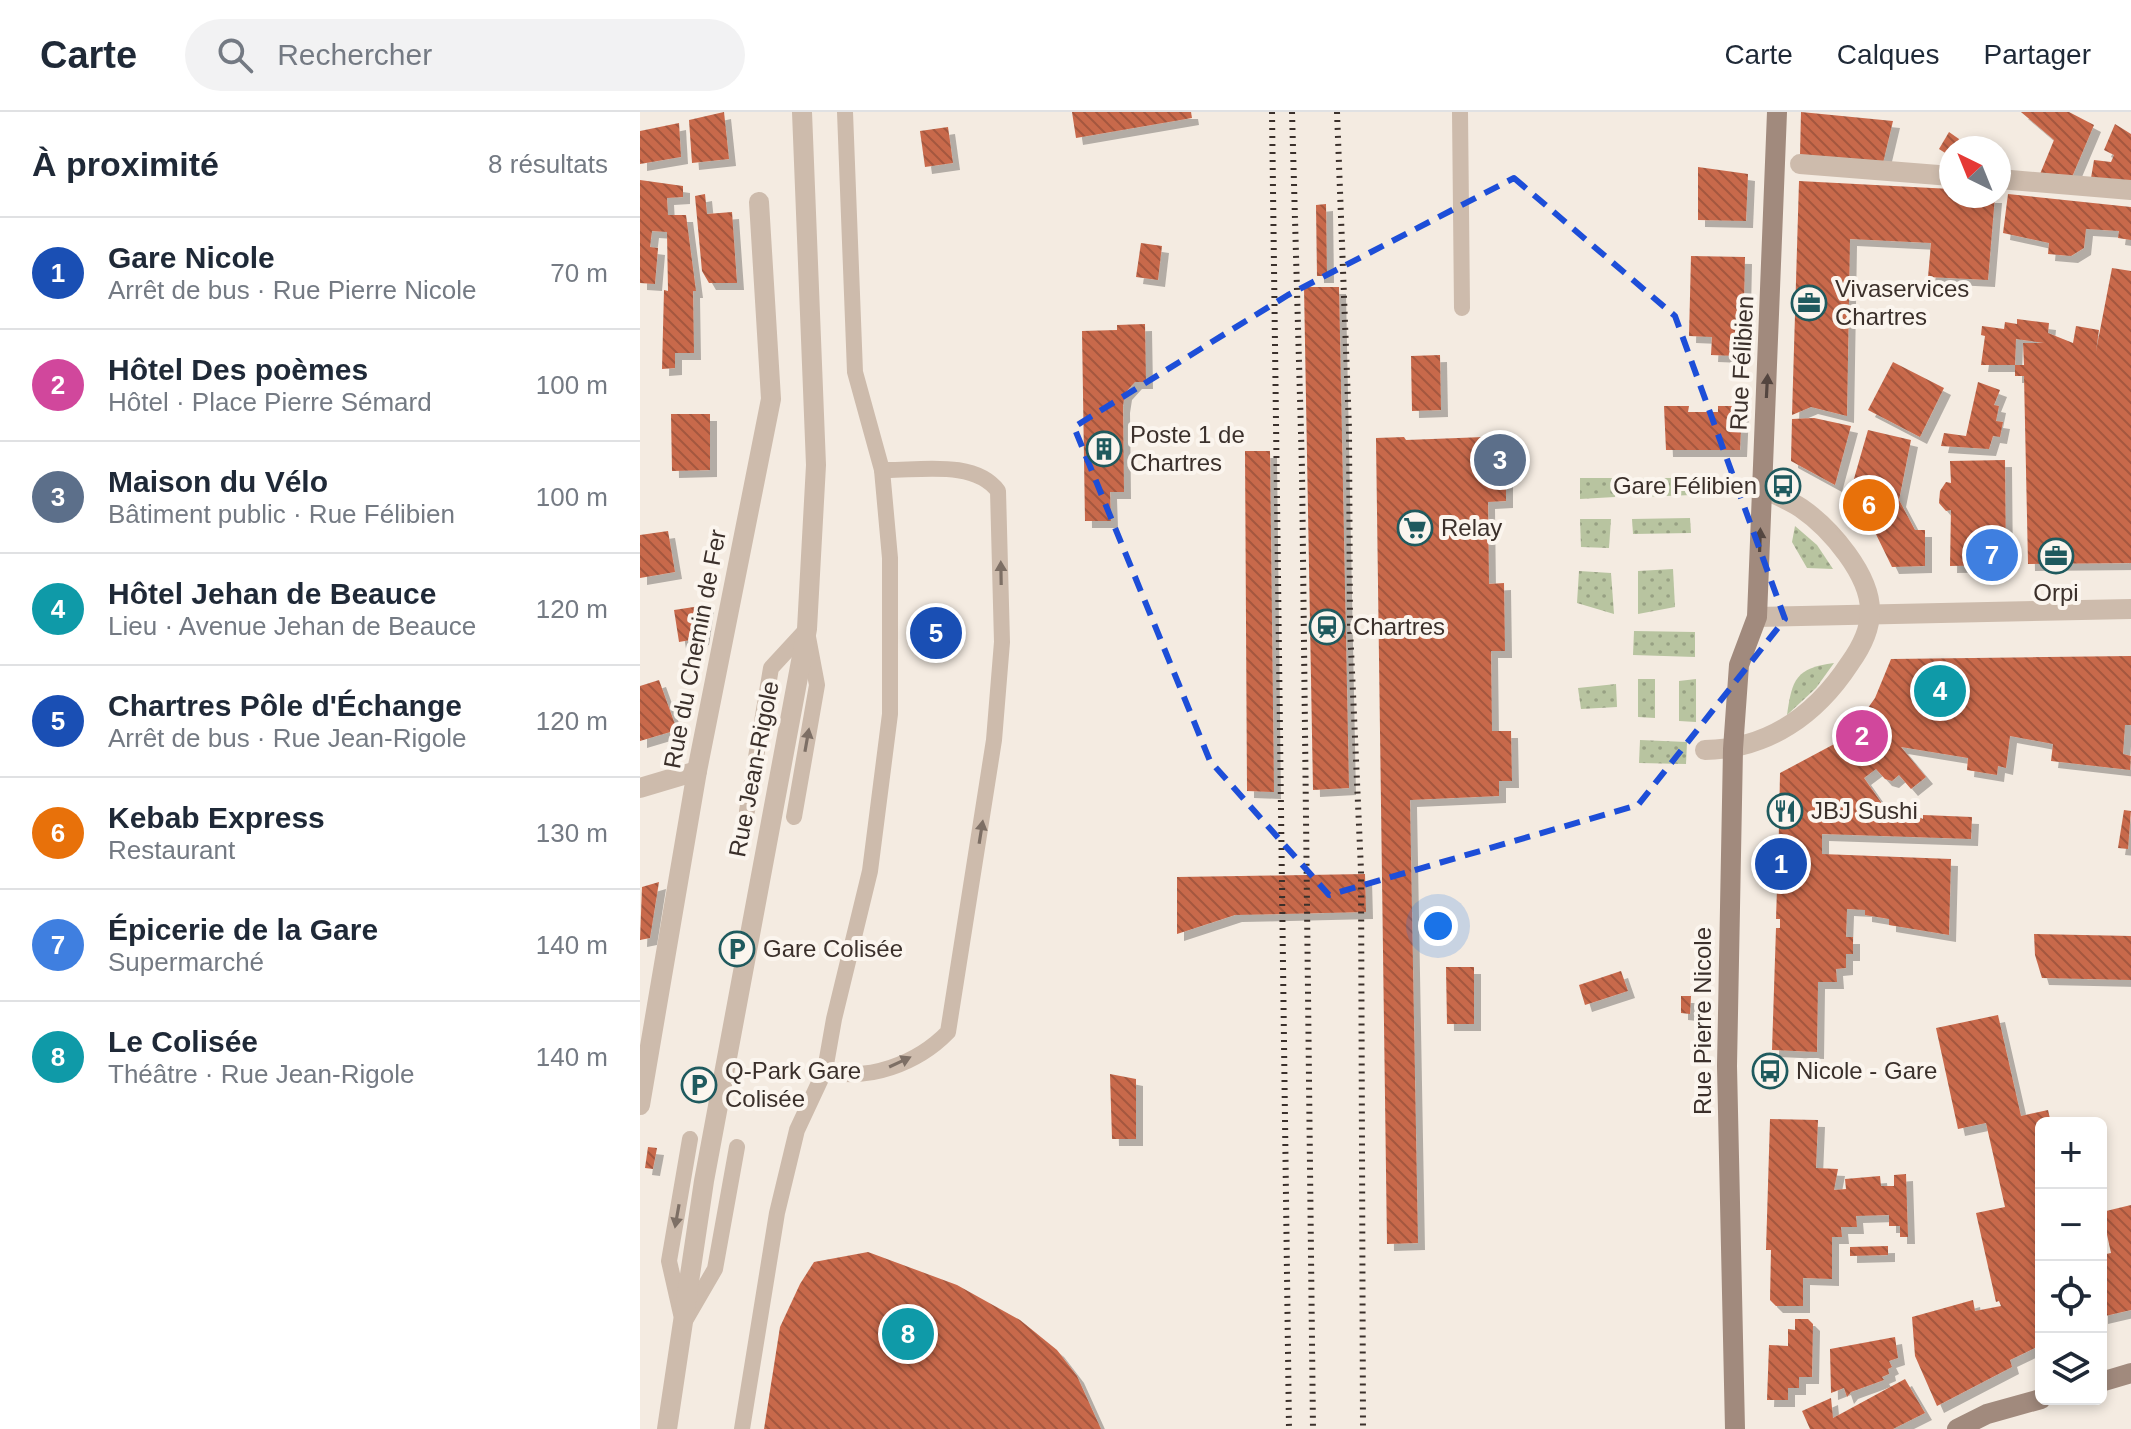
<!DOCTYPE html>
<html lang="fr">
<meta charset="utf-8">
<style>
body{margin:0;font-family:Arial,sans-serif;background:#f2f2f3;color:#1f2937}
.controls{position:absolute;right:24px;bottom:24px;display:grid;overflow:hidden;border-radius:12px;box-shadow:0 4px 12px #0003}
.controls button{width:72px;height:72px;display:grid;place-items:center;padding:0;border:0;border-bottom:2px solid #e0e1e3;background:#fff;color:#1f2937;font:40px sans-serif}
.compass{position:absolute;left:1299px;top:24px;width:72px;height:72px;border-radius:50%;background:#fff;box-shadow:0 4px 12px #0003;rotate:317deg}
.you{position:absolute;left:798px;top:814px;width:28px;height:28px;margin:-20px;border:6px solid #fff;border-radius:50%;background:#1a73e8;box-shadow:0 0 0 12px #1a73e833}
.badge{display:grid;place-items:center;width:52px;height:52px;border-radius:50%;background:#1f5a5e;color:#fff;font-size:26px;font-weight:700}
.pin{position:absolute;translate:-50% -50%;border:4px solid #fff;box-shadow:0 2px 8px #0006}
.list{margin:0;padding:0;list-style:none}
h2{display:flex;justify-content:space-between;align-items:center;height:104px;margin:0;padding:0 32px;font-size:34px}
h2 small{font-size:26px;font-weight:400;color:#747a83}
.list li{display:grid;grid-template-columns:52px 1fr auto;gap:24px;align-items:center;box-sizing:border-box;height:112px;padding:0 32px;border-top:2px solid #e0e1e3}
.list b{display:block;font-size:30px;white-space:nowrap}
.list p{margin:0;font-size:26px;white-space:nowrap;color:#747a83}
.list em{font-size:26px;font-style:normal;color:#747a83}
.icon{flex:none;width:44px;height:44px;fill:none;stroke:currentColor;stroke-width:2;stroke-linecap:round;stroke-linejoin:round}
.map{position:relative;flex:none;width:1491px;height:1317px;overflow:hidden}
header{display:flex;align-items:center;gap:48px;box-sizing:border-box;height:112px;padding:0 40px;background:#fff;border-bottom:2px solid #e0e1e3}
header strong{font-size:38px}
nav{display:flex;gap:44px;margin-inline-start:auto;font-size:28px}
.search{width:560px;height:72px;background:#f2f2f3;display:flex;align-items:center;gap:20px;box-sizing:border-box;padding:0 28px;border-radius:44px;color:#747a83;font-size:30px}
main{display:flex}
aside{flex:1;background:#fff}
.map>svg:first-child{display:block}
.grass{fill:url(#grass-dots)}
.building{fill:url(#building-back-hatch);filter:url(#shadow)}
.lines{fill:none;stroke-linecap:round;stroke-linejoin:round}
.lane{stroke:#cdbbac;stroke-width:16}
.street{stroke:#cdbbac;stroke-width:20}
.secondary{stroke:#a18a7d;stroke-width:20}
.rail{stroke:#3b302b;stroke-width:6;stroke-dasharray:2 6;stroke-linecap:butt}
.oneway{fill:#544640}
.oneway2{fill:#7d6f65}
.marked{fill:none;stroke:#1d4ed8;stroke-width:6;stroke-dasharray:16 10;stroke-linejoin:round}
.labels{text-anchor:middle;stroke-width:8;stroke-linejoin:round;paint-order:stroke}
.poi-label{font-size:24px;fill:#3b302b;stroke:#fbf5ee;text-anchor:start}
.street-label{font-size:24px;fill:#3b302b;stroke:#fbf5ee}
</style>
<header>
<strong>Carte</strong>
<div class="search"><svg class="icon" aria-label="search" viewBox="0 0 24 24"><circle cx="10" cy="10" r="6"/><path d="M15 15l6 6"/></svg>Rechercher</div>
<nav><a>Carte</a><a>Calques</a><a>Partager</a></nav>
</header>
<main>
<aside>
<h2>À proximité<small>8 résultats</small></h2>
<ul class="list">
<li><span class="badge" style="background:#1a4fb4">1</span><div><b>Gare Nicole</b><p>Arrêt de bus · Rue Pierre Nicole</p></div><em>70 m</em></li>
<li><span class="badge" style="background:#d1479c">2</span><div><b>Hôtel Des poèmes</b><p>Hôtel · Place Pierre Sémard</p></div><em>100 m</em></li>
<li><span class="badge" style="background:#5c6f8a">3</span><div><b>Maison du Vélo</b><p>Bâtiment public · Rue Félibien</p></div><em>100 m</em></li>
<li><span class="badge" style="background:#0f9aa8">4</span><div><b>Hôtel Jehan de Beauce</b><p>Lieu · Avenue Jehan de Beauce</p></div><em>120 m</em></li>
<li><span class="badge" style="background:#1a4fb4">5</span><div><b>Chartres Pôle d'Échange</b><p>Arrêt de bus · Rue Jean-Rigole</p></div><em>120 m</em></li>
<li><span class="badge" style="background:#e8710a">6</span><div><b>Kebab Express</b><p>Restaurant</p></div><em>130 m</em></li>
<li><span class="badge" style="background:#3f7fe0">7</span><div><b>Épicerie de la Gare</b><p>Supermarché</p></div><em>140 m</em></li>
<li><span class="badge" style="background:#0f9aa8">8</span><div><b>Le Colisée</b><p>Théâtre · Rue Jean-Rigole</p></div><em>140 m</em></li>
</ul>
</aside>
<div class="map">
<svg width="1491" height="1317" viewBox="0 0 1491 1317">
<defs>
<pattern id="grass-dots" width="8" height="8" patternUnits="userSpaceOnUse" patternTransform="scale(2)"><rect width="8" height="8" fill="#b8c4a0"/><path d="M2 2h.1M6 6h.1" fill="none" stroke="#97a083" stroke-width="1.8" stroke-linecap="round"/></pattern>
<pattern id="building-back-hatch" width="6" height="6" patternUnits="userSpaceOnUse" patternTransform="scale(2)"><rect width="6" height="6" fill="#c8694b"/><path d="M-1 5l2 2M0 0l6 6M5-1l2 2" fill="none" stroke="#a4573f"/></pattern>
<filter id="shadow"><feDropShadow dx="7" dy="7" stdDeviation="0" flood-color="#0004"/></filter>
</defs>
<rect width="100%" height="100%" fill="#f4ebe1"/>
<g class="grass">
<polygon points="940,366 976,366 975,385 940,387"/>
<polygon points="999,366 1078,366 1079,382 999,385"/>
<polygon points="1050,406 1051,421 993,422 992,407"/>
<polygon points="940,407 971,407 969,436 941,435"/>
<polygon points="1155,414 1177,433 1193,457 1167,456 1152,430"/>
<polygon points="1033,457 1035,495 998,502 998,459"/>
<polygon points="939,459 971,461 974,502 937,491"/>
<polygon points="994,519 1055,520 1055,545 993,543"/>
<path d="M1194 551 1176 576 1147 603C1152 567 1156 556 1194 551Z"/>
<polygon points="998,567 1015,567 1015,606 998,605"/>
<polygon points="1056,567 1056,610 1039,609 1039,569"/>
<polygon points="976,572 977,595 941,597 938,576"/>
<polygon points="1000,628 1047,630 1046,652 999,651"/>
</g>
<g class="building">
<polygon points="84,0 89,47 52,51 49,8"/>
<polygon points="432,0 551,0 552,6 436,26"/>
<polygon points="1161,0 1253,9 1243,51 1160,43"/>
<polygon points="1381,0 1429,0 1454,13 1432,65 1400,62 1414,28"/>
<polygon points="39,11 41,45 0,52 0,19"/>
<polygon points="1475,12 1491,22 1491,69 1451,66 1454,48 1471,50 1474,43 1464,38"/>
<polygon points="308,15 313,51 285,55 280,19"/>
<polygon points="1309,20 1319,27 1310,44 1299,37"/>
<polygon points="1058,55 1108,62 1106,109 1058,108"/>
<polygon points="0,68 43,74 43,85 27,86 28,103 46,103 56,179 53,179 54,241 35,241 35,256 22,257 24,178 28,179 27,120 12,119 10,135 18,136 15,172 0,171"/>
<polygon points="1159,69 1311,77 1311,84 1355,84 1348,168 1288,165 1291,131 1210,127 1207,304 1171,295 1152,303"/>
<polygon points="65,82 67,102 92,100 97,171 69,171 62,159 55,84"/>
<polygon points="1368,82 1491,95 1491,128 1478,126 1479,119 1446,117 1444,136 1431,144 1408,142 1409,131 1363,121"/>
<polygon points="686,92 687,164 677,164 676,93"/>
<polygon points="501,131 522,134 518,168 496,165"/>
<polygon points="1051,144 1105,145 1103,237 1096,244 1071,243 1072,225 1049,224"/>
<polygon points="1472,156 1491,159 1491,451 1388,452 1384,264 1375,264 1375,253 1384,253 1383,231 1404,231 1376,227 1375,253 1341,253 1345,224 1341,223 1342,214 1364,217 1365,210 1377,212 1377,207 1409,211 1408,221 1433,231 1436,214 1459,218 1456,239"/>
<polygon points="664,175 699,175 709,676 673,678"/>
<polygon points="505,212 506,270 495,270 485,281 483,294 484,380 470,380 471,409 445,409 442,219 477,218 477,213"/>
<polygon points="800,243 801,298 772,299 771,244"/>
<polygon points="1253,250 1304,276 1280,325 1228,298"/>
<polygon points="1338,270 1360,278 1354,293 1359,294 1356,309 1363,310 1360,325 1353,324 1349,337 1301,334 1304,321 1326,324"/>
<polygon points="1024,294 1049,294 1048,300 1078,300 1078,294 1102,294 1100,338 1026,338"/>
<polygon points="31,302 70,302 70,358 32,359"/>
<polygon points="1174,306 1211,314 1195,373 1151,349 1152,307"/>
<polygon points="1228,318 1271,328 1259,388 1275,418 1285,418 1285,454 1252,455 1231,412 1209,384"/>
<polygon points="764,325 766,328 844,325 844,341 866,341 866,389 848,390 849,472 864,471 865,539 851,539 852,619 871,619 872,669 859,669 859,684 770,688 778,1131 747,1132 736,326"/>
<polygon points="605,339 630,339 634,680 607,679"/>
<polygon points="1365,348 1366,453 1310,454 1311,398 1306,399 1299,391 1300,379 1306,370 1311,371 1310,349"/>
<polygon points="28,419 35,460 0,466 0,423"/>
<polygon points="67,493 62,526 39,530 34,498"/>
<polygon points="1491,544 1491,613 1485,613 1483,642 1491,644 1490,658 1411,649 1413,632 1370,624 1366,656 1358,654 1357,663 1327,658 1328,646 1261,635 1286,665 1271,677 1259,663 1252,669 1245,667 1236,657 1224,666 1250,703 1274,703 1283,707 1283,703 1332,705 1331,727 1182,722 1182,742 1311,747 1309,823 1249,813 1249,807 1225,803 1225,798 1207,797 1206,825 1213,825 1213,842 1206,842 1206,856 1196,857 1197,870 1178,870 1177,940 1132,938 1136,816 1140,816 1140,807 1136,807 1137,776 1141,776 1141,762 1138,762 1140,661 1198,630 1213,617 1235,586 1251,547"/>
<polygon points="19,568 37,618 0,629 0,574"/>
<polygon points="1484,698 1491,699 1488,737 1478,736"/>
<polygon points="725,762 726,800 595,803 537,822 537,765"/>
<polygon points="19,770 10,826 0,828 2,775"/>
<polygon points="1394,822 1491,824 1491,868 1402,866 1395,843"/>
<polygon points="806,855 834,855 834,912 807,912"/>
<polygon points="981,859 988,879 945,893 939,873"/>
<polygon points="1041,884 1051,884 1050,902 1041,901"/>
<polygon points="1358,903 1381,1004 1408,998 1411,1011 1401,1011 1401,1233 1370,1248 1372,1255 1297,1294 1275,1244 1272,1205 1333,1188 1335,1199 1361,1194 1359,1189 1356,1190 1336,1101 1365,1095 1346,1011 1318,1017 1296,916"/>
<polygon points="470,962 496,967 496,1027 472,1027"/>
<polygon points="1130,1007 1178,1008 1176,1056 1198,1057 1194,1078 1206,1077 1205,1067 1240,1064 1241,1074 1254,1074 1254,1063 1266,1062 1268,1125 1260,1125 1260,1114 1249,1114 1249,1103 1216,1104 1217,1115 1201,1115 1202,1125 1192,1125 1192,1167 1163,1166 1163,1194 1136,1194 1130,1188 1131,1138 1126,1138"/>
<polygon points="8,1035 17,1036 13,1057 5,1056"/>
<polygon points="1491,1093 1491,1198 1461,1205 1461,1143 1471,1141 1462,1100"/>
<polygon points="1248,1134 1248,1143 1210,1144 1210,1135"/>
<polygon points="228,1140 317,1173 380,1208 417,1238 437,1264 461,1317 124,1317 140,1215 160,1172 174,1150"/>
<polygon points="1155,1207 1168,1207 1173,1212 1172,1265 1159,1265 1159,1276 1148,1276 1148,1288 1127,1288 1129,1233 1148,1234 1148,1217 1155,1218"/>
<polygon points="1255,1225 1258,1246 1249,1249 1252,1255 1248,1257 1249,1262 1242,1265 1244,1268 1211,1280 1207,1285 1204,1276 1191,1281 1190,1237"/>
<polygon points="1265,1267 1285,1301 1253,1317 1170,1317 1162,1299 1191,1286 1193,1306"/>
</g>
<g class="lines">
<g class="lane">
<polyline points="820,0 822,196"/>
<polyline points="107,699 131,556 167,517"/>
<polyline points="154,705 177,573 168,525"/>
<path d="M185 958C227 971 278 951 308 920L354 628 362 530 358 379C334 347 278 359 242 358"/>
<polyline points="41,1202 29,1149 50,1027"/>
<polyline points="46,1207 75,1157 97,1035"/>
<polyline points="102,1317 137,1101 157,1018 185,958 194,907 230,759 250,602 250,446 242,358 215,260 205,0"/>
</g>
<g class="street">
<polyline points="1160,52 1311,64"/>
<polyline points="1359,67 1491,78"/>
<polyline points="1117,505 1491,497"/>
<path d="M1065 638C1128 637 1176 603 1210 551 1220 537 1230 518 1230 500 1231 463 1190 416 1161 396 1149 388 1135 383 1123 376"/>
<polyline points="0,676 57,659"/>
<polyline points="0,993 57,659 131,287 119,90"/>
<polyline points="27,1317 64,1069 167,517 176,353 162,0"/>
</g>
<g class="secondary">
<polyline points="1461,1270 1491,1261"/>
<polyline points="1095,1317 1087,954 1093,637 1099,553 1117,505 1137,0"/>
<polyline points="1317,1317 1347,1302 1401,1287"/>
</g>
<g class="rail">
<polyline points="632,0 649,1317"/>
<polyline points="652,0 662,357 673,1317"/>
<polyline points="697,0 709,316 710,515 721,758 723,1317"/>
</g>
</g>
<defs><path id="oneway-solid" d="M-6-.8H1V-3.2L6.5 0L1 3.2V.8H-6Z" transform="scale(2)"/></defs>
<g class="oneway">
<use href="#oneway-solid" transform="translate(1127 274) rotate(-87)"/>
<use href="#oneway-solid" transform="translate(1120 428) rotate(-88)"/>
</g>
<g class="oneway2">
<use href="#oneway-solid" transform="translate(361 461) rotate(-91)"/>
<use href="#oneway-solid" transform="translate(167 628) rotate(-80)"/>
<use href="#oneway-solid" transform="translate(341 720) rotate(-81)"/>
<use href="#oneway-solid" transform="translate(260 950) rotate(-25)"/>
<use href="#oneway-solid" transform="translate(37 1104) rotate(100)"/>
</g>
<path class="marked" d="M874 66 1035 204 1145 507 998 693 689 783 570 649 434 315 648 183Z"/>
<defs>
<g id="office-ring" transform="scale(1.8)"><circle r="9.5" fill="#fbf5ee" stroke="#1f5a5e" stroke-width="1.5"/><path d="M-6-3h4V-5.5h4V-3h4V5H-6ZM-1-4.5V-3h2v-1.5ZM-6 0V1H6V0Z" fill="#1f5a5e"/></g>
<g id="building-ring" transform="scale(1.8)"><circle r="9.5" fill="#fbf5ee" stroke="#1f5a5e" stroke-width="1.5"/><path d="M-4-6H4V6H1V3H-1V6H-4ZM-2.5-4.3h1.7v1.8h-1.7ZM.8-4.3h1.7v1.8H.8ZM-2.5-1h1.7V.8h-1.7ZM.8-1h1.7V.8H.8Z" fill="#1f5a5e"/></g>
<g id="bus-ring" transform="scale(1.8)"><circle r="9.5" fill="#fbf5ee" stroke="#1f5a5e" stroke-width="1.5"/><path d="M-5-6H5V4H4V6H2V4H-2V6H-4V4H-5ZM-3.5-4V0h7V-4ZM-3.5 1.2v1.5H-2V1.2ZM2 1.2v1.5H3.5V1.2Z" fill="#1f5a5e"/></g>
<g id="supermarket-ring" transform="scale(1.8)"><circle r="9.5" fill="#fbf5ee" stroke="#1f5a5e" stroke-width="1.5"/><path d="M-6-5.5h2.5l.6 2H6L4.5 2H-2.5L-4.4-4H-6ZM-1.5 3.2a1.3 1.3 0 1 0 .1 0ZM3 3.2a1.3 1.3 0 1 0 .1 0Z" fill="#1f5a5e"/></g>
<g id="station-ring" transform="scale(1.8)"><circle r="9.5" fill="#fbf5ee" stroke="#1f5a5e" stroke-width="1.5"/><path d="M-3-6H3Q5-6 5-4V2Q5 4 3 4L4.5 6H3L1.5 4h-3L-3 6H-4.5L-3 4Q-5 4-5 2V-4Q-5-6-3-6ZM-3.5-4v3h7v-3ZM-3.5 1v1.5H-2V1ZM2 1v1.5H3.5V1Z" fill="#1f5a5e"/></g>
<g id="restaurant-ring" transform="scale(1.8)"><circle r="9.5" fill="#fbf5ee" stroke="#1f5a5e" stroke-width="1.5"/><path d="M-5-6h1v4h1v-4h1v4h1v-4h1v5L-1.5 .5V6h-2V.5L-5-1ZM5-6V6H3V1.5H1.5Q1.5-4 5-6Z" fill="#1f5a5e"/></g>
<g id="parking-ring" transform="scale(1.8)"><circle r="9.5" fill="#fbf5ee" stroke="#1f5a5e" stroke-width="1.5"/><path d="M-3.5-5.5H1a3.5 3.5 0 0 1 0 7H-1V5.5H-3.5ZM-1-3.4V-.6H.8a1.4 1.4 0 0 0 0-2.8Z" fill="#1f5a5e"/></g>
</defs>
<g fill-rule="evenodd">
<use href="#office-ring" x="1169" y="191"/>
<use href="#building-ring" x="464" y="337"/>
<use href="#bus-ring" x="1143" y="374"/>
<use href="#supermarket-ring" x="775" y="416"/>
<use href="#office-ring" x="1416" y="444"/>
<use href="#station-ring" x="687" y="515"/>
<use href="#restaurant-ring" x="1145" y="699"/>
<use href="#parking-ring" x="97" y="837"/>
<use href="#bus-ring" x="1130" y="959"/>
<use href="#parking-ring" x="59" y="973"/>
</g>
<g class="labels">
<g class="poi-label">
<text x="1195" y="185">Vivaservices<tspan x="1195" dy="28">Chartres</tspan></text>
<text x="490" y="331">Poste 1 de<tspan x="490" dy="28">Chartres</tspan></text>
<text x="1117" y="382" text-anchor="end">Gare Félibien</text>
<text x="801" y="424">Relay</text>
<text x="1416" y="489" text-anchor="middle">Orpi</text>
<text x="713" y="523">Chartres</text>
<text x="1171" y="707">JBJ Sushi</text>
<text x="123" y="845">Gare Colisée</text>
<text x="85" y="967">Q-Park Gare<tspan x="85" dy="28">Colisée</tspan></text>
<text x="1156" y="967">Nicole - Gare</text>
</g>
<g class="street-label">
<text transform="translate(1102 251) rotate(-87)" y="8">Rue Félibien</text>
<text transform="translate(55 537) rotate(-79)" y="8">Rue du Chemin de Fer</text>
<text transform="translate(114 657) rotate(-79)" y="8">Rue Jean-Rigole</text>
<text transform="translate(1063 909) rotate(-90)" y="8">Rue Pierre Nicole</text>
</g>
</g>
</svg>
<div class="controls">
<button>+</button>
<button>−</button>
<button><svg class="icon" aria-label="locate" viewBox="0 0 24 24"><circle cx="12" cy="12" r="6"/><path d="M12 2v4M12 18v4M2 12h4M18 12h4"/></svg></button>
<button><svg class="icon" aria-label="layers" viewBox="0 0 24 24"><path d="M12 4l9 5-9 5-9-5zM3 14l9 5 9-5"/></svg></button>
</div>
<svg class="compass" viewBox="-18 -18 36 36"><path d="M0-13l5 13h-10z" fill="#e53935"/><path d="M0 13l5-13h-10z" fill="#747a83"/></svg>
<div class="you"></div>
<div class="pin badge" style="left:1141px;top:752px;background:#1a4fb4">1</div>
<div class="pin badge" style="left:1222px;top:624px;background:#d1479c">2</div>
<div class="pin badge" style="left:860px;top:348px;background:#5c6f8a">3</div>
<div class="pin badge" style="left:1300px;top:579px;background:#0f9aa8">4</div>
<div class="pin badge" style="left:296px;top:521px;background:#1a4fb4">5</div>
<div class="pin badge" style="left:1229px;top:393px;background:#e8710a">6</div>
<div class="pin badge" style="left:1352px;top:443px;background:#3f7fe0">7</div>
<div class="pin badge" style="left:268px;top:1222px;background:#0f9aa8">8</div>
</div>
</main>
